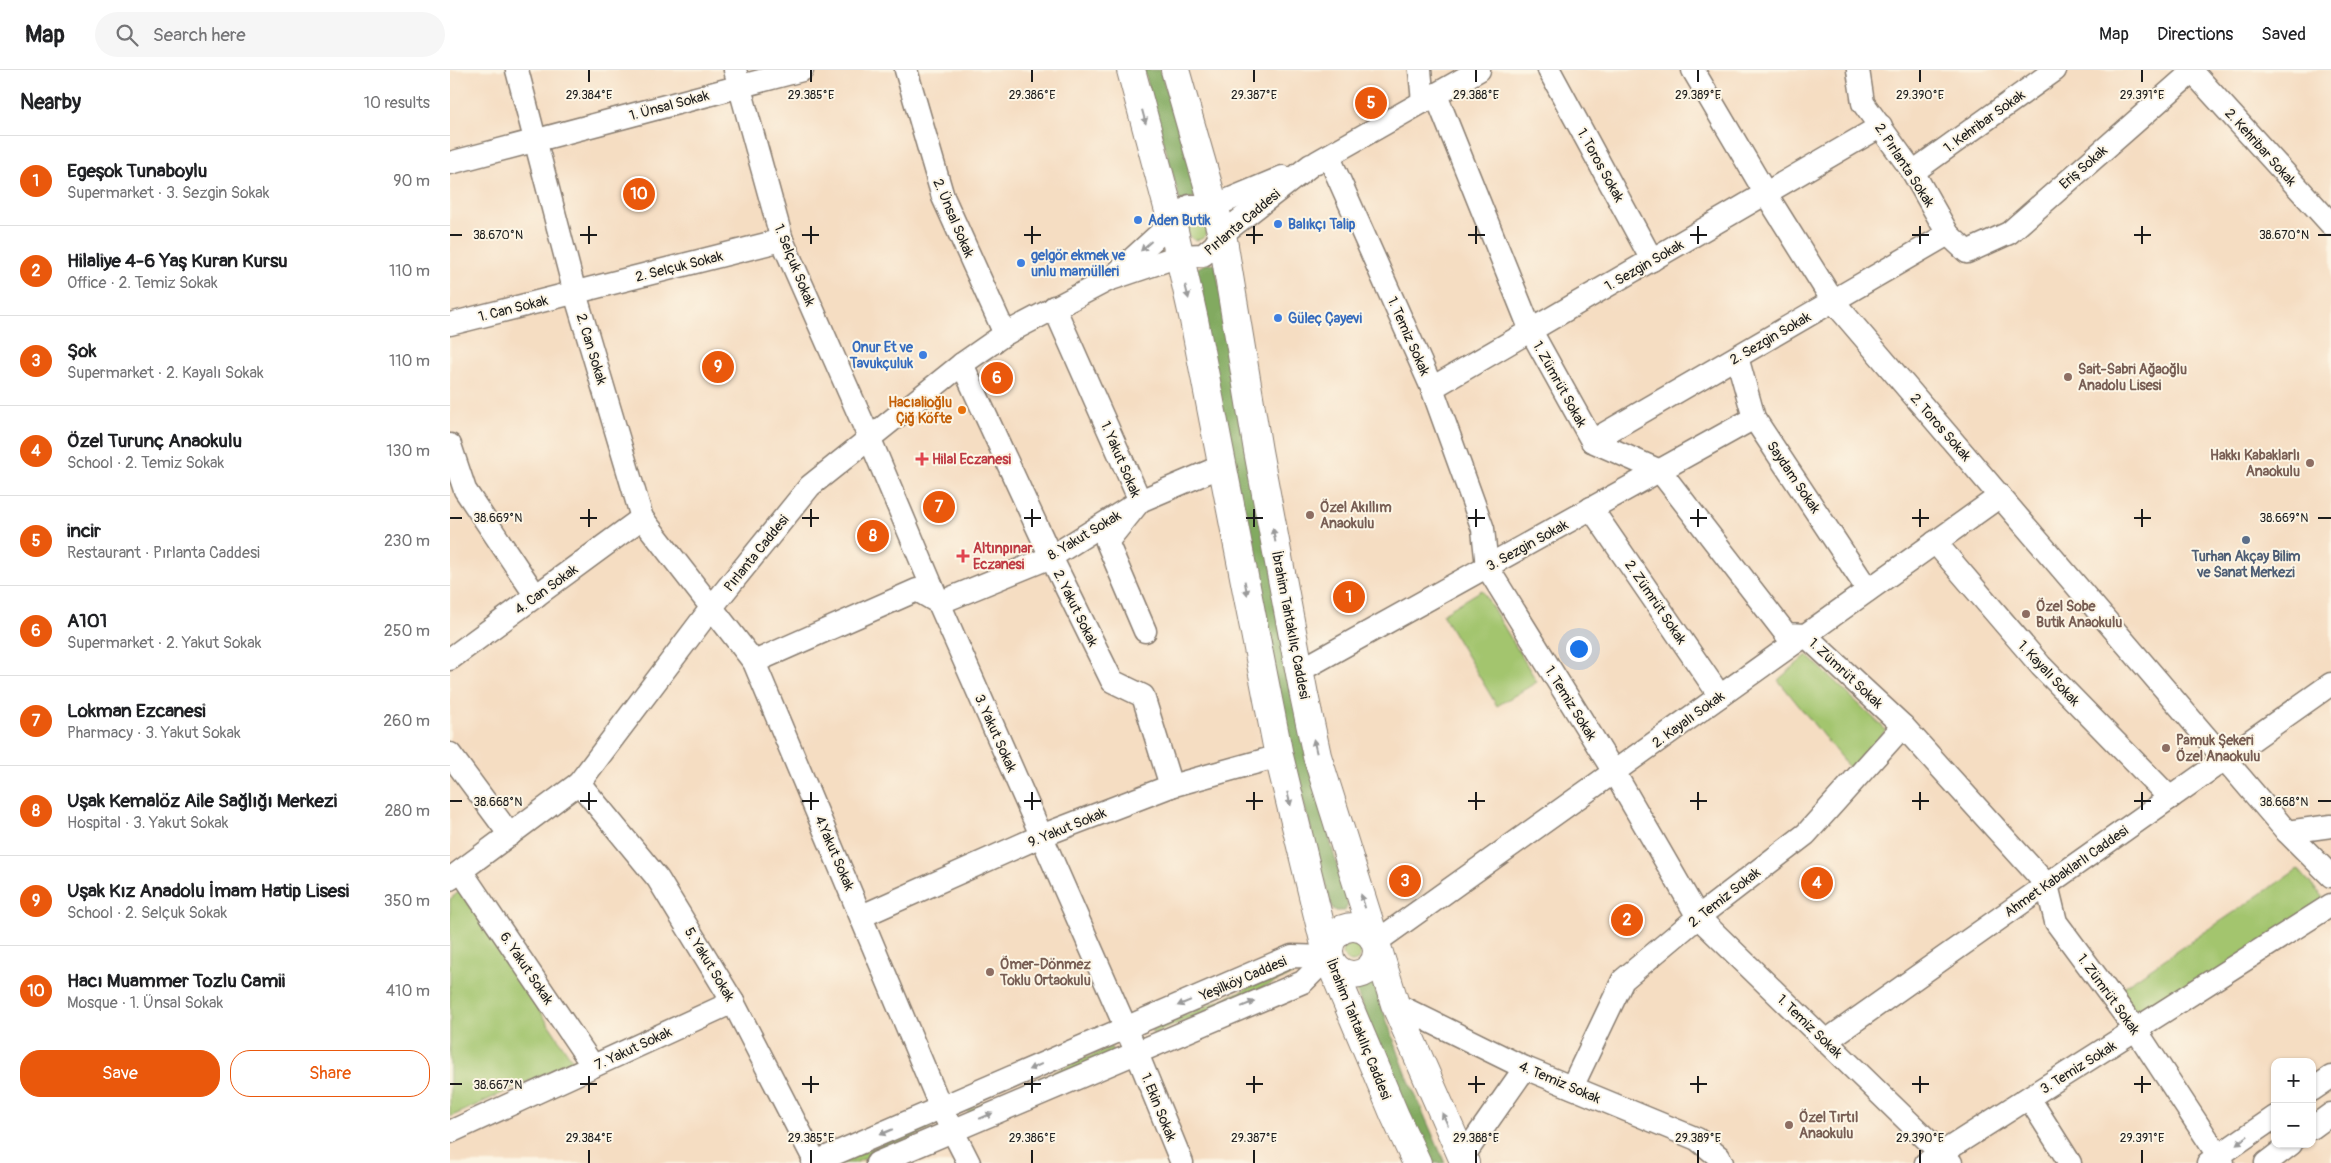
<!DOCTYPE html>
<meta charset="utf-8">
<style>
body{margin:0;font-family:Pangolin,sans-serif;background:#f6f6f6;color:#202124}
.controls{position:absolute;right:15px;bottom:15px;display:grid;overflow:hidden;border-radius:10px;box-shadow:0 1px 4px #0004}
.controls button{width:45px;height:45px;display:grid;place-items:center;padding:0;border:0;border-bottom:1px solid #e0e0e0;background:#fff;color:#202124;font:25px sans-serif}
.you{position:absolute;left:1128px;top:578px;width:18px;height:18px;margin:-12px;border:4px solid #fff;border-radius:50%;background:#1a73e8;box-shadow:0 0 0 8px #1a73e833}
.badge{display:grid;place-items:center;width:32px;height:32px;border-radius:50%;background:#ea580c;color:#fff;font-size:16px;font-weight:700}
.pin{position:absolute;translate:-50% -50%;border:2px solid #fff;box-shadow:0 1px 5px #0006}
.list{margin:0;padding:0;list-style:none}
h2{display:flex;justify-content:space-between;align-items:center;height:65px;margin:0;padding:0 20px;font-size:21px}
h2 small{font-size:16px;font-weight:400;color:#757577}
.list li{display:grid;grid-template-columns:32px 1fr auto;gap:15px;align-items:center;box-sizing:border-box;height:90px;padding:0 20px;border-top:1px solid #e0e0e0}
.list b{display:block;font-size:19px;white-space:nowrap}
.list p{margin:0;font-size:16px;white-space:nowrap;color:#757577}
.list em{font-size:16px;font-style:normal;color:#757577}
.actions{display:flex;gap:10px;padding:15px 20px}
.actions a{flex:1;padding:11px 0;border:1px solid #ea580c;border-radius:20px;text-align:center;font-size:18px;color:#ea580c}
.actions .main{background:#ea580c;color:#fff}
.icon{flex:none;width:28px;height:28px;fill:none;stroke:currentColor;stroke-width:2;stroke-linecap:round;stroke-linejoin:round}
.map{position:relative;flex:none;width:1881px;height:1093px;overflow:hidden}
header{display:flex;align-items:center;gap:30px;box-sizing:border-box;height:70px;padding:0 25px;background:#fff;border-bottom:1px solid #e0e0e0}
header strong{font-size:24px}
nav{display:flex;gap:28px;margin-inline-start:auto;font-size:18px}
.search{width:350px;height:45px;background:#f6f6f6;display:flex;align-items:center;gap:12px;box-sizing:border-box;padding:0 18px;border-radius:28px;color:#757577;font-size:19px}
main{display:flex}
aside{flex:1;background:#fff}
.map>svg:first-child{display:block}
.green{fill:#a3c56e;stroke:#607045}
.forest{fill:#82aa61;stroke:#4f633e}
.lines{fill:none;stroke-linecap:round;stroke-linejoin:round}
.minor-casing{stroke:#887c6f;stroke-width:25}
.major-casing{stroke:#887c6f;stroke-width:30}
.minor{stroke:#fff;stroke-width:22}
.major{stroke:#fff;stroke-width:28}
.oneway{fill:#999}
.ticks{fill:none;stroke:#1c1c1c;stroke-width:2}
.shop-dot{fill:#3f7fe0;stroke:#fcf5e5;stroke-width:2}
.education-dot{fill:#8d6e63;stroke:#fcf5e5;stroke-width:2}
.food-dot{fill:#e8710a;stroke:#fcf5e5;stroke-width:2}
.health-dot{fill:#e0444e;stroke:#fcf5e5;stroke-width:2}
.service-dot{fill:#5c6f8a;stroke:#fcf5e5;stroke-width:2}
.labels{text-anchor:middle;stroke-width:4;stroke-linejoin:round;paint-order:stroke}
.street-label{font-size:14px;fill:#1c1c1c;stroke:#fcf5e5}
.shop-label{font-size:14px;font-weight:bold;fill:#366cbe;stroke:#fcf5e5;text-anchor:start}
.education-label{font-size:14px;font-weight:bold;fill:#785e54;stroke:#fcf5e5;text-anchor:start}
.food-label{font-size:14px;font-weight:bold;fill:#c56008;stroke:#fcf5e5;text-anchor:end}
.health-label{font-size:14px;font-weight:bold;fill:#be3a42;stroke:#fcf5e5;text-anchor:start}
.service-label{font-size:14px;font-weight:bold;fill:#4e5e75;stroke:#fcf5e5}
.ticks-label{font-size:12px;text-anchor:middle;fill:#1c1c1c;stroke:#fcf5e5;stroke-width:4;stroke-linejoin:round;paint-order:stroke}
</style>
<header>
<strong>Map</strong>
<div class="search"><svg class="icon" aria-label="search" viewBox="0 0 24 24"><circle cx="10" cy="10" r="6"/><path d="M15 15l6 6"/></svg>Search here</div>
<nav><a>Map</a><a>Directions</a><a>Saved</a></nav>
</header>
<main>
<aside>
<h2>Nearby<small>10 results</small></h2>
<ul class="list">
<li><span class="badge">1</span><div><b>Egeşok Tunaboylu</b><p>Supermarket · 3. Sezgin Sokak</p></div><em>90 m</em></li>
<li><span class="badge">2</span><div><b>Hilaliye 4-6 Yaş Kuran Kursu</b><p>Office · 2. Temiz Sokak</p></div><em>110 m</em></li>
<li><span class="badge">3</span><div><b>Şok</b><p>Supermarket · 2. Kayalı Sokak</p></div><em>110 m</em></li>
<li><span class="badge">4</span><div><b>Özel Turunç Anaokulu</b><p>School · 2. Temiz Sokak</p></div><em>130 m</em></li>
<li><span class="badge">5</span><div><b>incir</b><p>Restaurant · Pırlanta Caddesi</p></div><em>230 m</em></li>
<li><span class="badge">6</span><div><b>A101</b><p>Supermarket · 2. Yakut Sokak</p></div><em>250 m</em></li>
<li><span class="badge">7</span><div><b>Lokman Ezcanesi</b><p>Pharmacy · 3. Yakut Sokak</p></div><em>260 m</em></li>
<li><span class="badge">8</span><div><b>Uşak Kemalöz Aile Sağlığı Merkezi</b><p>Hospital · 3. Yakut Sokak</p></div><em>280 m</em></li>
<li><span class="badge">9</span><div><b>Uşak Kız Anadolu İmam Hatip Lisesi</b><p>School · 2. Selçuk Sokak</p></div><em>350 m</em></li>
<li><span class="badge">10</span><div><b>Hacı Muammer Tozlu Camii</b><p>Mosque · 1. Ünsal Sokak</p></div><em>410 m</em></li>
</ul>
<div class="actions"><a class="main">Save</a><a>Share</a></div>
</aside>
<div class="map">
<svg width="1881" height="1093" viewBox="0 0 1881 1093">
<rect width="100%" height="100%" fill="#fcf5e5"/>
<filter id="ink" filterUnits="userSpaceOnUse"><feTurbulence type="fractalNoise" baseFrequency=".02" numOctaves="2"/><feDisplacementMap in="SourceGraphic" scale="10" xChannelSelector="R" yChannelSelector="G"/><feConvolveMatrix kernelMatrix="1 2 1 2 8 2 1 2 1" color-interpolation-filters="sRGB"/></filter>
<filter id="wash" filterUnits="userSpaceOnUse"><feTurbulence type="fractalNoise" baseFrequency=".0096" numOctaves="4" result="noise"/><feDisplacementMap in="SourceGraphic" scale="20" xChannelSelector="R" yChannelSelector="G"/><feGaussianBlur stdDeviation="1.12" result="paint"/><feColorMatrix in="noise" values="0 0 0 0 0 0 0 0 0 0 0 0 0 0 0 0 0 1.4 0 .05"/><feComposite in="paint" operator="in"/></filter>
<g filter="url(#wash)">
<rect width="100%" height="100%" fill="#f5ddc2"/>
<g class="green">
<circle cx="747" cy="160" r="10"/>
<polygon points="1032,520 1087,612 1047,636 992,544"/>
<polygon points="1357,585 1436,660 1401,700 1328,610"/>
<polygon points="1848,799 1875,830 1691,954 1669,920"/>
<polygon points="10,821 123,991 0,1047 0,829"/>
<circle cx="902" cy="883" r="9"/>
<polygon points="842,899 844,904 703,964 701,960"/>
<polygon points="661,977 663,982 519,1044 517,1040"/>
<polygon points="479,1053 481,1059 405,1093 388,1093"/>
</g>
<g class="forest">
<polygon points="694,0 710,0 749,126 730,131"/>
<polygon points="755,194 765,194 857,687 898,835 895,841 884,841 882,837 840,683 744,200"/>
<polygon points="911,908 922,910 957,1006 995,1093 977,1093 905,918"/>
</g>
</g>
<g filter="url(#ink)">
<g class="lines">
<g class="minor-casing">
<g id="minor">
<polyline points="67,0 125,223 192,448 304,592 491,1038 519,1093"/>
<polyline points="285,0 332,170 419,367 489,533 686,981 732,1093"/>
<polyline points="456,0 493,127 555,264"/>
<polyline points="970,0 973,32"/>
<polyline points="1099,0 1202,190"/>
<polyline points="1243,0 1316,124 1383,231 1837,762 1881,806"/>
<polyline points="1408,0 1413,33 1463,102 1498,164 1517,182 1559,163 1742,2"/>
<polyline points="1741,0 1881,154"/>
<polyline points="986,25 1081,261 1142,371 1210,401 1336,564 1355,565 1453,656 1597,815 1606,852 1686,960 1773,1093"/>
<polyline points="879,87 982,318 1033,459 1037,497 1164,702 1248,847 1501,1093"/>
<polyline points="867,92 1029,0"/>
<polyline points="0,93 352,0"/>
<polyline points="1463,102 1605,0"/>
<polyline points="667,203 740,136 764,136 833,107"/>
<polyline points="604,237 690,431 657,472 695,561"/>
<polyline points="0,254 332,170"/>
<polyline points="1287,287 1304,348 1418,520"/>
<polyline points="512,294 601,487 662,611 693,626 721,716"/>
<polyline points="982,318 1431,56"/>
<polyline points="1142,371 1498,164"/>
<polyline points="0,375 15,420 86,526"/>
<polyline points="1141,438 1270,626"/>
<polyline points="1485,472 1591,596 1720,728"/>
<polyline points="0,589 192,448"/>
<polyline points="304,592 467,520 489,533 601,487 690,431 772,396"/>
<polyline points="849,601 1304,348"/>
<polyline points="0,684 60,765"/>
<polyline points="129,713 208,809 283,932 366,1093"/>
<polyline points="1837,762 1881,756"/>
<polyline points="11,801 143,996"/>
<polyline points="0,809 129,713 262,537 360,416 512,294 555,264 658,210 729,186 753,185 764,176 772,164 861,95"/>
<polyline points="412,846 591,766 721,716 829,686"/>
<polyline points="926,872 1550,426"/>
<polyline points="945,934 1075,998 1247,1069 1269,1087 1272,1093"/>
<polyline points="1376,971 1881,614"/>
<polyline points="1122,1017 1173,910 1248,847 1356,764 1453,656"/>
<polyline points="1862,1020 1881,1007"/>
<polyline points="1579,1028 1620,1093"/>
<polyline points="1862,1058 1881,1044"/>
<polyline points="0,1062 283,932"/>
<polyline points="1012,1088 1075,998"/>
<polyline points="363,1093 842,886 878,887"/>
<polyline points="427,1093 853,912 878,887"/>
<polyline points="1476,1093 1881,835"/>
<polyline points="1758,1093 1825,1047"/>
<polyline points="1816,1093 1841,1074"/>
</g>
</g>
<g class="major-casing">
<g id="major">
<polyline points="681,0 722,152 744,250 829,686 878,887 945,1046 967,1093"/>
<polyline points="725,0 772,164 808,381 854,625 867,686 945,934 1015,1093"/>
<circle cx="903" cy="881" r="24"/>
</g>
</g>
<use href="#minor" class="minor"/>
<use href="#major" class="major"/>
</g>
<defs><path id="oneway-solid" d="M-6-.8H1V-3.2L6.5 0L1 3.2V.8H-6Z" transform="scale(1.25)"/></defs>
<g class="oneway">
<use href="#oneway-solid" transform="translate(694 47) rotate(75)"/>
<use href="#oneway-solid" transform="translate(696 176) rotate(138)"/>
<use href="#oneway-solid" transform="translate(737 222) rotate(76)"/>
<use href="#oneway-solid" transform="translate(824 465) rotate(-101)"/>
<use href="#oneway-solid" transform="translate(796 518) rotate(79)"/>
<use href="#oneway-solid" transform="translate(865 676) rotate(-103)"/>
<use href="#oneway-solid" transform="translate(839 729) rotate(76)"/>
<use href="#oneway-solid" transform="translate(913 831) rotate(-107)"/>
<use href="#oneway-solid" transform="translate(734 933) rotate(157)"/>
<use href="#oneway-solid" transform="translate(798 934) rotate(-23)"/>
<use href="#oneway-solid" transform="translate(585 997) rotate(156)"/>
<use href="#oneway-solid" transform="translate(536 1046) rotate(-23)"/>
<use href="#oneway-solid" transform="translate(995 1049) rotate(-114)"/>
<use href="#oneway-solid" transform="translate(436 1062) rotate(157)"/>
<use href="#oneway-solid" transform="translate(1792 1070) rotate(145)"/>
</g>
</g>
<path class="ticks" d="M139 0V12M361 0V12M582 0V12M804 0V12M1026 0V12M1248 0V12M1470 0V12M1692 0V12M139 156V174M361 156V174M582 156V174M804 156V174M1026 156V174M1248 156V174M1470 156V174M1692 156V174M0 165H12M130 165H147M352 165H369M574 165H591M796 165H813M1018 165H1035M1240 165H1257M1462 165H1479M1684 165H1701M1868 165H1881M139 439V457M361 439V457M582 439V457M804 439V457M1026 439V457M1248 439V457M1470 439V457M1692 439V457M0 448H12M130 448H147M352 448H369M574 448H591M796 448H813M1018 448H1035M1240 448H1257M1462 448H1479M1684 448H1701M1868 448H1881M139 722V740M361 722V740M582 722V740M804 722V740M1026 722V740M1248 722V740M1470 722V740M1692 722V740M0 731H12M130 731H147M352 731H369M574 731H591M796 731H813M1018 731H1035M1240 731H1257M1462 731H1479M1684 731H1701M1868 731H1881M139 1006V1023M361 1006V1023M582 1006V1023M804 1006V1023M1026 1006V1023M1248 1006V1023M1470 1006V1023M1692 1006V1023M0 1014H12M130 1014H147M352 1014H369M574 1014H591M796 1014H813M1018 1014H1035M1240 1014H1257M1462 1014H1479M1684 1014H1701M139 1080V1093M361 1080V1093M582 1080V1093M804 1080V1093M1026 1080V1093M1248 1080V1093M1470 1080V1093M1692 1080V1093"/>
<g class="shop-dot">
<circle cx="688" cy="150" r="5"/>
<circle cx="828" cy="154" r="5"/>
<circle cx="571" cy="193" r="5"/>
<circle cx="828" cy="248" r="5"/>
<circle cx="473" cy="285" r="5"/>
</g>
<g class="education-dot">
<circle cx="1618" cy="307" r="5"/>
<circle cx="1860" cy="393" r="5"/>
<circle cx="860" cy="445" r="5"/>
<circle cx="1576" cy="544" r="5"/>
<circle cx="1716" cy="678" r="5"/>
<circle cx="540" cy="902" r="5"/>
<circle cx="1339" cy="1055" r="5"/>
</g>
<circle class="food-dot" cx="512" cy="340" r="5"/>
<g class="health-dot">
<path d="M469.5 381.5h5v5h5v5h-5v5h-5v-5h-5v-5h5z"/>
<path d="M510.5 478.5h5v5h5v5h-5v5h-5v-5h-5v-5h5z"/>
</g>
<circle class="service-dot" cx="1796" cy="470" r="5"/>
<g class="labels">
<g class="street-label">
<text transform="translate(219 35) rotate(-15)" y="5">1. Ünsal Sokak</text>
<text transform="translate(1534 51) rotate(-36)" y="5">1. Kehribar Sokak</text>
<text transform="translate(1811 77) rotate(48)" y="5">2. Kehribar Sokak</text>
<text transform="translate(1151 95) rotate(61)" y="5">1. Toros Sokak</text>
<text transform="translate(1455 95) rotate(57)" y="5">2. Pırlanta Sokak</text>
<text transform="translate(1633 97) rotate(-41)" y="5">Eriş Sokak</text>
<text transform="translate(504 148) rotate(67)" y="5">2. Ünsal Sokak</text>
<text transform="translate(792 152) rotate(-40)" y="5">Pırlanta Caddesi</text>
<text transform="translate(345 195) rotate(68)" y="5">1. Selçuk Sokak</text>
<text transform="translate(1194 195) rotate(-30)" y="5">1. Sezgin Sokak</text>
<text transform="translate(229 196) rotate(-14)" y="5">2. Selçuk Sokak</text>
<text transform="translate(63 238) rotate(-14)" y="5">1. Can Sokak</text>
<text transform="translate(959 266) rotate(66)" y="5">1. Temiz Sokak</text>
<text transform="translate(1320 268) rotate(-30)" y="5">2. Sezgin Sokak</text>
<text transform="translate(142 279) rotate(73)" y="5">2. Can Sokak</text>
<text transform="translate(1110 314) rotate(61)" y="5">1. Zümrüt Sokak</text>
<text transform="translate(1491 357) rotate(49)" y="5">2. Toros Sokak</text>
<text transform="translate(671 389) rotate(67)" y="5">1. Yakut Sokak</text>
<text transform="translate(1344 407) rotate(56)" y="5">Saydam Sokak</text>
<text transform="translate(634 465) rotate(-31)" y="5">8. Yakut Sokak</text>
<text transform="translate(1077 475) rotate(-29)" y="5">3. Sezgin Sokak</text>
<text transform="translate(306 483) rotate(-51)" y="5">Pırlanta Caddesi</text>
<text transform="translate(96 519) rotate(-36)" y="5">4. Can Sokak</text>
<text transform="translate(1206 532) rotate(56)" y="5">2. Zümrüt Sokak</text>
<text transform="translate(626 538) rotate(64)" y="5">2. Yakut Sokak</text>
<text transform="translate(841 555) rotate(79)" y="5">İbrahim Tahtakılıç Caddesi</text>
<text transform="translate(1396 603) rotate(43)" y="5">1. Zümrüt Sokak</text>
<text transform="translate(1599 603) rotate(47)" y="5">1. Kayalı Sokak</text>
<text transform="translate(1121 633) rotate(58)" y="5">1. Temiz Sokak</text>
<text transform="translate(1238 649) rotate(-36)" y="5">2. Kayalı Sokak</text>
<text transform="translate(546 663) rotate(66)" y="5">3. Yakut Sokak</text>
<text transform="translate(617 757) rotate(-22)" y="5">9. Yakut Sokak</text>
<text transform="translate(385 783) rotate(67)" y="5">4.Yakut Sokak</text>
<text transform="translate(1616 801) rotate(-35)" y="5">Ahmet Kabaklarlı Caddesi</text>
<text transform="translate(1274 827) rotate(-38)" y="5">2. Temiz Sokak</text>
<text transform="translate(260 894) rotate(59)" y="5">5. Yakut Sokak</text>
<text transform="translate(77 898) rotate(56)" y="5">6. Yakut Sokak</text>
<text transform="translate(793 908) rotate(-23)" y="5">Yeşilköy Caddesi</text>
<text transform="translate(1659 924) rotate(54)" y="5">1. Zümrüt Sokak</text>
<text transform="translate(1360 956) rotate(44)" y="5">1. Temiz Sokak</text>
<text transform="translate(909 959) rotate(68)" y="5">İbrahim Tahtakılıç Caddesi</text>
<text transform="translate(183 978) rotate(-25)" y="5">7. Yakut Sokak</text>
<text transform="translate(1628 997) rotate(-32)" y="5">3. Temiz Sokak</text>
<text transform="translate(1110 1012) rotate(23)" y="5">4. Temiz Sokak</text>
<text transform="translate(709 1037) rotate(68)" y="5">1. Ekin Sokak</text>
</g>
<g class="shop-label">
<text x="698" y="155">Aden Butik</text>
<text x="838" y="159">Balıkçı Talip</text>
<text x="581" y="190">gelgör ekmek ve<tspan x="581" dy="16">unlu mamülleri</tspan></text>
<text x="838" y="253">Güleç Çayevi</text>
<text x="463" y="282" text-anchor="end">Onur Et ve<tspan x="463" dy="16">Tavukçuluk</tspan></text>
</g>
<g class="education-label">
<text x="1628" y="304">Sait-Sabri Ağaoğlu<tspan x="1628" dy="16">Anadolu Lisesi</tspan></text>
<text x="1850" y="390" text-anchor="end">Hakkı Kabaklarlı<tspan x="1850" dy="16">Anaokulu</tspan></text>
<text x="870" y="442">Özel Akıllım<tspan x="870" dy="16">Anaokulu</tspan></text>
<text x="1586" y="541">Özel Sobe<tspan x="1586" dy="16">Butik Anaokulu</tspan></text>
<text x="1726" y="675">Pamuk Şekeri<tspan x="1726" dy="16">Özel Anaokulu</tspan></text>
<text x="550" y="899">Ömer-Dönmez<tspan x="550" dy="16">Toklu Ortaokulu</tspan></text>
<text x="1349" y="1052">Özel Tırtıl<tspan x="1349" dy="16">Anaokulu</tspan></text>
</g>
<g class="food-label">
<text x="502" y="337">Hacıalioğlu<tspan x="502" dy="16">Çiğ Köfte</tspan></text>
</g>
<g class="health-label">
<text x="482" y="394">Hilal Eczanesi</text>
<text x="523" y="483">Altınpınar<tspan x="523" dy="16">Eczanesi</tspan></text>
</g>
<g class="service-label">
<text x="1796" y="491">Turhan Akçay Bilim<tspan x="1796" dy="16">ve Sanat Merkezi</tspan></text>
</g>
</g>
<g class="ticks-label">
<text x="139" y="29">29.384°E</text>
<text x="361" y="29">29.385°E</text>
<text x="582" y="29">29.386°E</text>
<text x="804" y="29">29.387°E</text>
<text x="1026" y="29">29.388°E</text>
<text x="1248" y="29">29.389°E</text>
<text x="1470" y="29">29.390°E</text>
<text x="1692" y="29">29.391°E</text>
<text x="48" y="169">38.670°N</text>
<text x="1834" y="169">38.670°N</text>
<text x="48" y="452">38.669°N</text>
<text x="1834" y="452">38.669°N</text>
<text x="48" y="736">38.668°N</text>
<text x="1834" y="736">38.668°N</text>
<text x="48" y="1019">38.667°N</text>
<text x="139" y="1072">29.384°E</text>
<text x="361" y="1072">29.385°E</text>
<text x="582" y="1072">29.386°E</text>
<text x="804" y="1072">29.387°E</text>
<text x="1026" y="1072">29.388°E</text>
<text x="1248" y="1072">29.389°E</text>
<text x="1470" y="1072">29.390°E</text>
<text x="1692" y="1072">29.391°E</text>
</g>
</svg>
<div class="controls">
<button>+</button>
<button>−</button>
</div>
<div class="you"></div>
<div class="pin badge" style="left:899px;top:527px">1</div>
<div class="pin badge" style="left:1177px;top:850px">2</div>
<div class="pin badge" style="left:955px;top:811px">3</div>
<div class="pin badge" style="left:1367px;top:813px">4</div>
<div class="pin badge" style="left:921px;top:33px">5</div>
<div class="pin badge" style="left:547px;top:308px">6</div>
<div class="pin badge" style="left:489px;top:437px">7</div>
<div class="pin badge" style="left:423px;top:466px">8</div>
<div class="pin badge" style="left:268px;top:297px">9</div>
<div class="pin badge" style="left:189px;top:124px">10</div>
</div>
</main>
